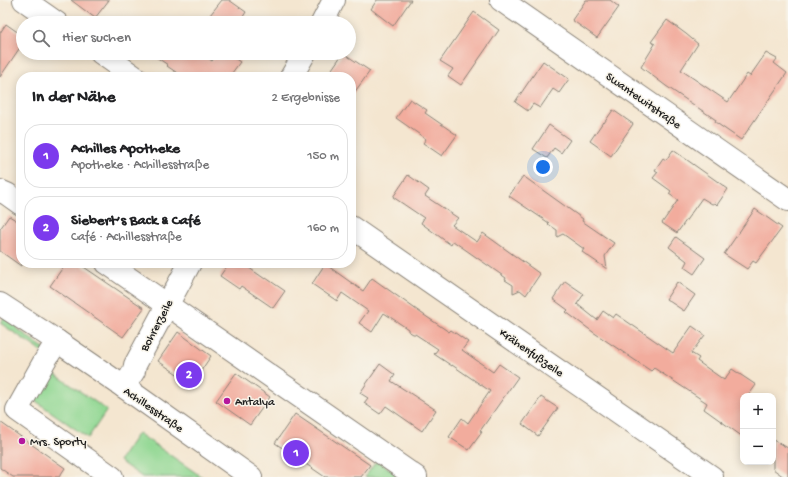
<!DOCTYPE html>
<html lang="de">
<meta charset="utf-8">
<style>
body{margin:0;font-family:"Gochi Hand",sans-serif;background:#f6f6f6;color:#202124}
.controls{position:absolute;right:12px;bottom:12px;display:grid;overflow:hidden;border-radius:8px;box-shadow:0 2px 10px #0003}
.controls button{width:36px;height:36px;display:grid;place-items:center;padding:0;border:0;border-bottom:1px solid #e0e0e0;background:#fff;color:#202124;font:20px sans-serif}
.you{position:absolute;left:543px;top:167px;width:14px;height:14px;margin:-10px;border:3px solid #fff;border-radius:50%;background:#1a73e8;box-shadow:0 0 0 6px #1a73e833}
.badge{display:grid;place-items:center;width:26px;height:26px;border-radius:50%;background:#7c3aed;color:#fff;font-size:13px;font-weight:700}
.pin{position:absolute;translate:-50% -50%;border:2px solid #fff;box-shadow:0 1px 4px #0006}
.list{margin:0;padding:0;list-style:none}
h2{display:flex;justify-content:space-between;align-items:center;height:52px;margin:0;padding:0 16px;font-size:17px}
h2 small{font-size:13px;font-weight:400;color:#757577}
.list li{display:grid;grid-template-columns:26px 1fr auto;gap:12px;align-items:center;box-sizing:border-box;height:64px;margin:0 8px 8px;padding:0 8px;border:1px solid #e0e0e0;border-radius:16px}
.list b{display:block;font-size:15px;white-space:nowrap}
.list p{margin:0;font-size:13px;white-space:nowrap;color:#757577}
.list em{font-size:13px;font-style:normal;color:#757577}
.icon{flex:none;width:22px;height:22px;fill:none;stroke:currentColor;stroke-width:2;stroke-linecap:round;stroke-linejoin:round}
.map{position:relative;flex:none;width:788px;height:477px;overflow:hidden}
.search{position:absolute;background:#fff;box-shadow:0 2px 10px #0003;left:16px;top:16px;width:340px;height:44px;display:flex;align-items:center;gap:10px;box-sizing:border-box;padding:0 14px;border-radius:22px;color:#757577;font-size:15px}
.panel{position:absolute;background:#fff;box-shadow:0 2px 10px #0003;left:16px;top:72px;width:340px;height:196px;border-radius:16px}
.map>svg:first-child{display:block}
.green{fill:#90d792;stroke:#567a57}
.building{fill:#f2ac9d}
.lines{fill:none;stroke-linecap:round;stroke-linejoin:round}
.minor-casing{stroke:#888176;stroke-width:24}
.minor{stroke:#fff;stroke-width:22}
.poi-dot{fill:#b5179e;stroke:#f7f3e8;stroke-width:1.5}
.labels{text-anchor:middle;stroke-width:3;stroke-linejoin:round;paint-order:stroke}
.street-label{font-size:12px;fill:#1c1c1c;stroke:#f7f3e8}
.poi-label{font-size:12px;fill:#1c1c1c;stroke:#f7f3e8;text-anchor:start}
</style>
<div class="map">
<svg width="788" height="477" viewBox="0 0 788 477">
<rect width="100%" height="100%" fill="#f7f3e8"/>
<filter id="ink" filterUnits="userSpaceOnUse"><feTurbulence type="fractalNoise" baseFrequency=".025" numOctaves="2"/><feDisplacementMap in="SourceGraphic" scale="8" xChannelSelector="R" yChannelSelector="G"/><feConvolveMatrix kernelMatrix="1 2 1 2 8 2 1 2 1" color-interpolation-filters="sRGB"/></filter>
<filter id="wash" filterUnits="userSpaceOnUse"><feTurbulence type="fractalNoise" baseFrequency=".012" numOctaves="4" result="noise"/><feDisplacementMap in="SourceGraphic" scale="16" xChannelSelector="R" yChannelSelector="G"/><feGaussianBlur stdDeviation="0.9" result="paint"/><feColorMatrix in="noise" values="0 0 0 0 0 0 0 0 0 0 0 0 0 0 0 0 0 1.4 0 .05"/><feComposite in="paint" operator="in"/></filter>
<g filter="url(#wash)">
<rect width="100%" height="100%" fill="#f4e6d0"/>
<g class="green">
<polygon points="5,316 19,324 16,328 45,349 44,353 0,323"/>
<polygon points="52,372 107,410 88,438 33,399"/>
<polygon points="138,433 202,477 203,477 142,477 119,461"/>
<polygon points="377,460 397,474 395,477 365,477"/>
</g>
<g id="blocks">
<g class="building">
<polygon points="71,0 109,0 95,18"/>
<polygon points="222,0 229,0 246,12 239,23 212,23 215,18 210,15"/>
<polygon points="377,0 411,0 393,26 371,9"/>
<polygon points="586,0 610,0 619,7 597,38 572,20"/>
<polygon points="474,12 499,30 461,85 448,76 453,69 440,61"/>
<polygon points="667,20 686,34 698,44 681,70 728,102 747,74 750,76 766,53 777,59 774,63 787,73 741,140 715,122 716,120 666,86 641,67 655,44 651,42"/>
<polygon points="6,24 23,36 23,43 0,77 0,33"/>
<polygon points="150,53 201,53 212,61 217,53 227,53 240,62 229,77 183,77 167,66 168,65"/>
<polygon points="343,53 370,71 351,97 351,77 337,77 330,72"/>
<polygon points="543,61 569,79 559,93 553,89 540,108 533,104 528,111 515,102"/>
<polygon points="410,99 427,110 425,113 457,135 442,156 423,143 426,139 396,118"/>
<polygon points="613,110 633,124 611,156 590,141 603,122 604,123"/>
<polygon points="549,125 570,140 561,153 554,148 547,158 533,149"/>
<polygon points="673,150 728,189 717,205 715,203 712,204 702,198 677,233 662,223 678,200 669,194 671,191 653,178 658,172 655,170 663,158 666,160"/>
<polygon points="408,175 429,190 425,196 458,218 452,225 477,242 483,233 540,274 526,295 520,290 513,293 513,285 505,280 506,278 453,241 451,245 421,223 424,218 393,197"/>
<polygon points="523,176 583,219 582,221 614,243 605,256 607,269 582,252 584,249 563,234 557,237 557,230 548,224 549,223 509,196"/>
<polygon points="755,209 782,228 756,263 753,261 747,269 724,254"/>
<polygon points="9,216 21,223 21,266 0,251 0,229"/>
<polygon points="676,237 705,258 694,274 684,267 687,261 669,247"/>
<polygon points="66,263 78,263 144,308 123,337 50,286"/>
<polygon points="229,263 242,263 265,279 266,278 285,291 273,308 241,286 239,289 220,276"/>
<polygon points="325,264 363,291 372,278 421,313 449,332 451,330 468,342 462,350 493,372 499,364 518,377 480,431 482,432 469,450 449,437 462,418 468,423 490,391 452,365 452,366 434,354 438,349 415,334 413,334 408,331 408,329 384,313 372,332 359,323 368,311 342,293 337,301 312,284"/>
<polygon points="565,281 584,294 577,304 597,320 603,311 613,318 616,314 673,353 692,326 705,335 691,353 699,358 697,361 724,380 732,369 756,385 748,396 743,396 743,437 704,409 707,403 654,368 651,371 593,332 566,312 568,310 553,299"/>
<polygon points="677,282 695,295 684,311 666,299"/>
<polygon points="178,332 211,356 192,384 158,361"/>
<polygon points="380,364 395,375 391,381 436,410 422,431 386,406 380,414 364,403 368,398 360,393"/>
<polygon points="236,373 270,397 250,425 216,401"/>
<polygon points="541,397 558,408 538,436 522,424"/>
<polygon points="295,414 370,465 361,477 325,477 275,443"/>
<polygon points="0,422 65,468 59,477 13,477 0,468"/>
<polygon points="773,440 788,448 788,477 784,477 773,469"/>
</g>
</g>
</g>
<g filter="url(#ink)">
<use href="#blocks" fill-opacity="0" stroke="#888176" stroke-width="1"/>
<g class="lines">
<g class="minor-casing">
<g id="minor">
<polyline points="24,0 57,23"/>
<polyline points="501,0 788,200"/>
<polyline points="322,23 334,0"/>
<polyline points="101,53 135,77"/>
<polyline points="291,77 305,53"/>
<polyline points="0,191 7,194 21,204"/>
<polyline points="351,227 712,477"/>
<polyline points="107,263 416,477"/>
<polyline points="0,304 57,341 124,387 251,477"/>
<polyline points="57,341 44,362 17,410 112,477"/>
<polyline points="124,387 134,371 135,365 190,263"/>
</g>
</g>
<use href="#minor" class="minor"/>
</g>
</g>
<g class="poi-dot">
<circle cx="227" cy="401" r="4"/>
<circle cx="22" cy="441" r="4"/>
</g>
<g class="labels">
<g class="street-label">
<text transform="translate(644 100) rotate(35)" y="4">Swantewitstraße</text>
<text transform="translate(156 325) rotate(-62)" y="4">Bohrerzeile</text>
<text transform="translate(532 352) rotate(35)" y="4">Krähenfußzeile</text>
<text transform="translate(154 409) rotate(35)" y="4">Achillesstraße</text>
</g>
<g class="poi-label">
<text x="235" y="405">Antalya</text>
<text x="30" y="445">Mrs. Sporty</text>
</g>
</g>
</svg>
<div class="controls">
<button>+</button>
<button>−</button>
</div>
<div class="you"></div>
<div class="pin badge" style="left:296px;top:453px">1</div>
<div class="pin badge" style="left:189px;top:375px">2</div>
<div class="search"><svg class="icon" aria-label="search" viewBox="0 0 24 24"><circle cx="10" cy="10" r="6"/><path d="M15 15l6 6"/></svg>Hier suchen</div>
<section class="panel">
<h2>In der Nähe<small>2 Ergebnisse</small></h2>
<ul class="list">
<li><span class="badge">1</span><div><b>Achilles Apotheke</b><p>Apotheke · Achillesstraße</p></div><em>150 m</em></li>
<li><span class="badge">2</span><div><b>Siebert’s Back &amp; Café</b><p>Café · Achillesstraße</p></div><em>160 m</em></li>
</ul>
</section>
</div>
